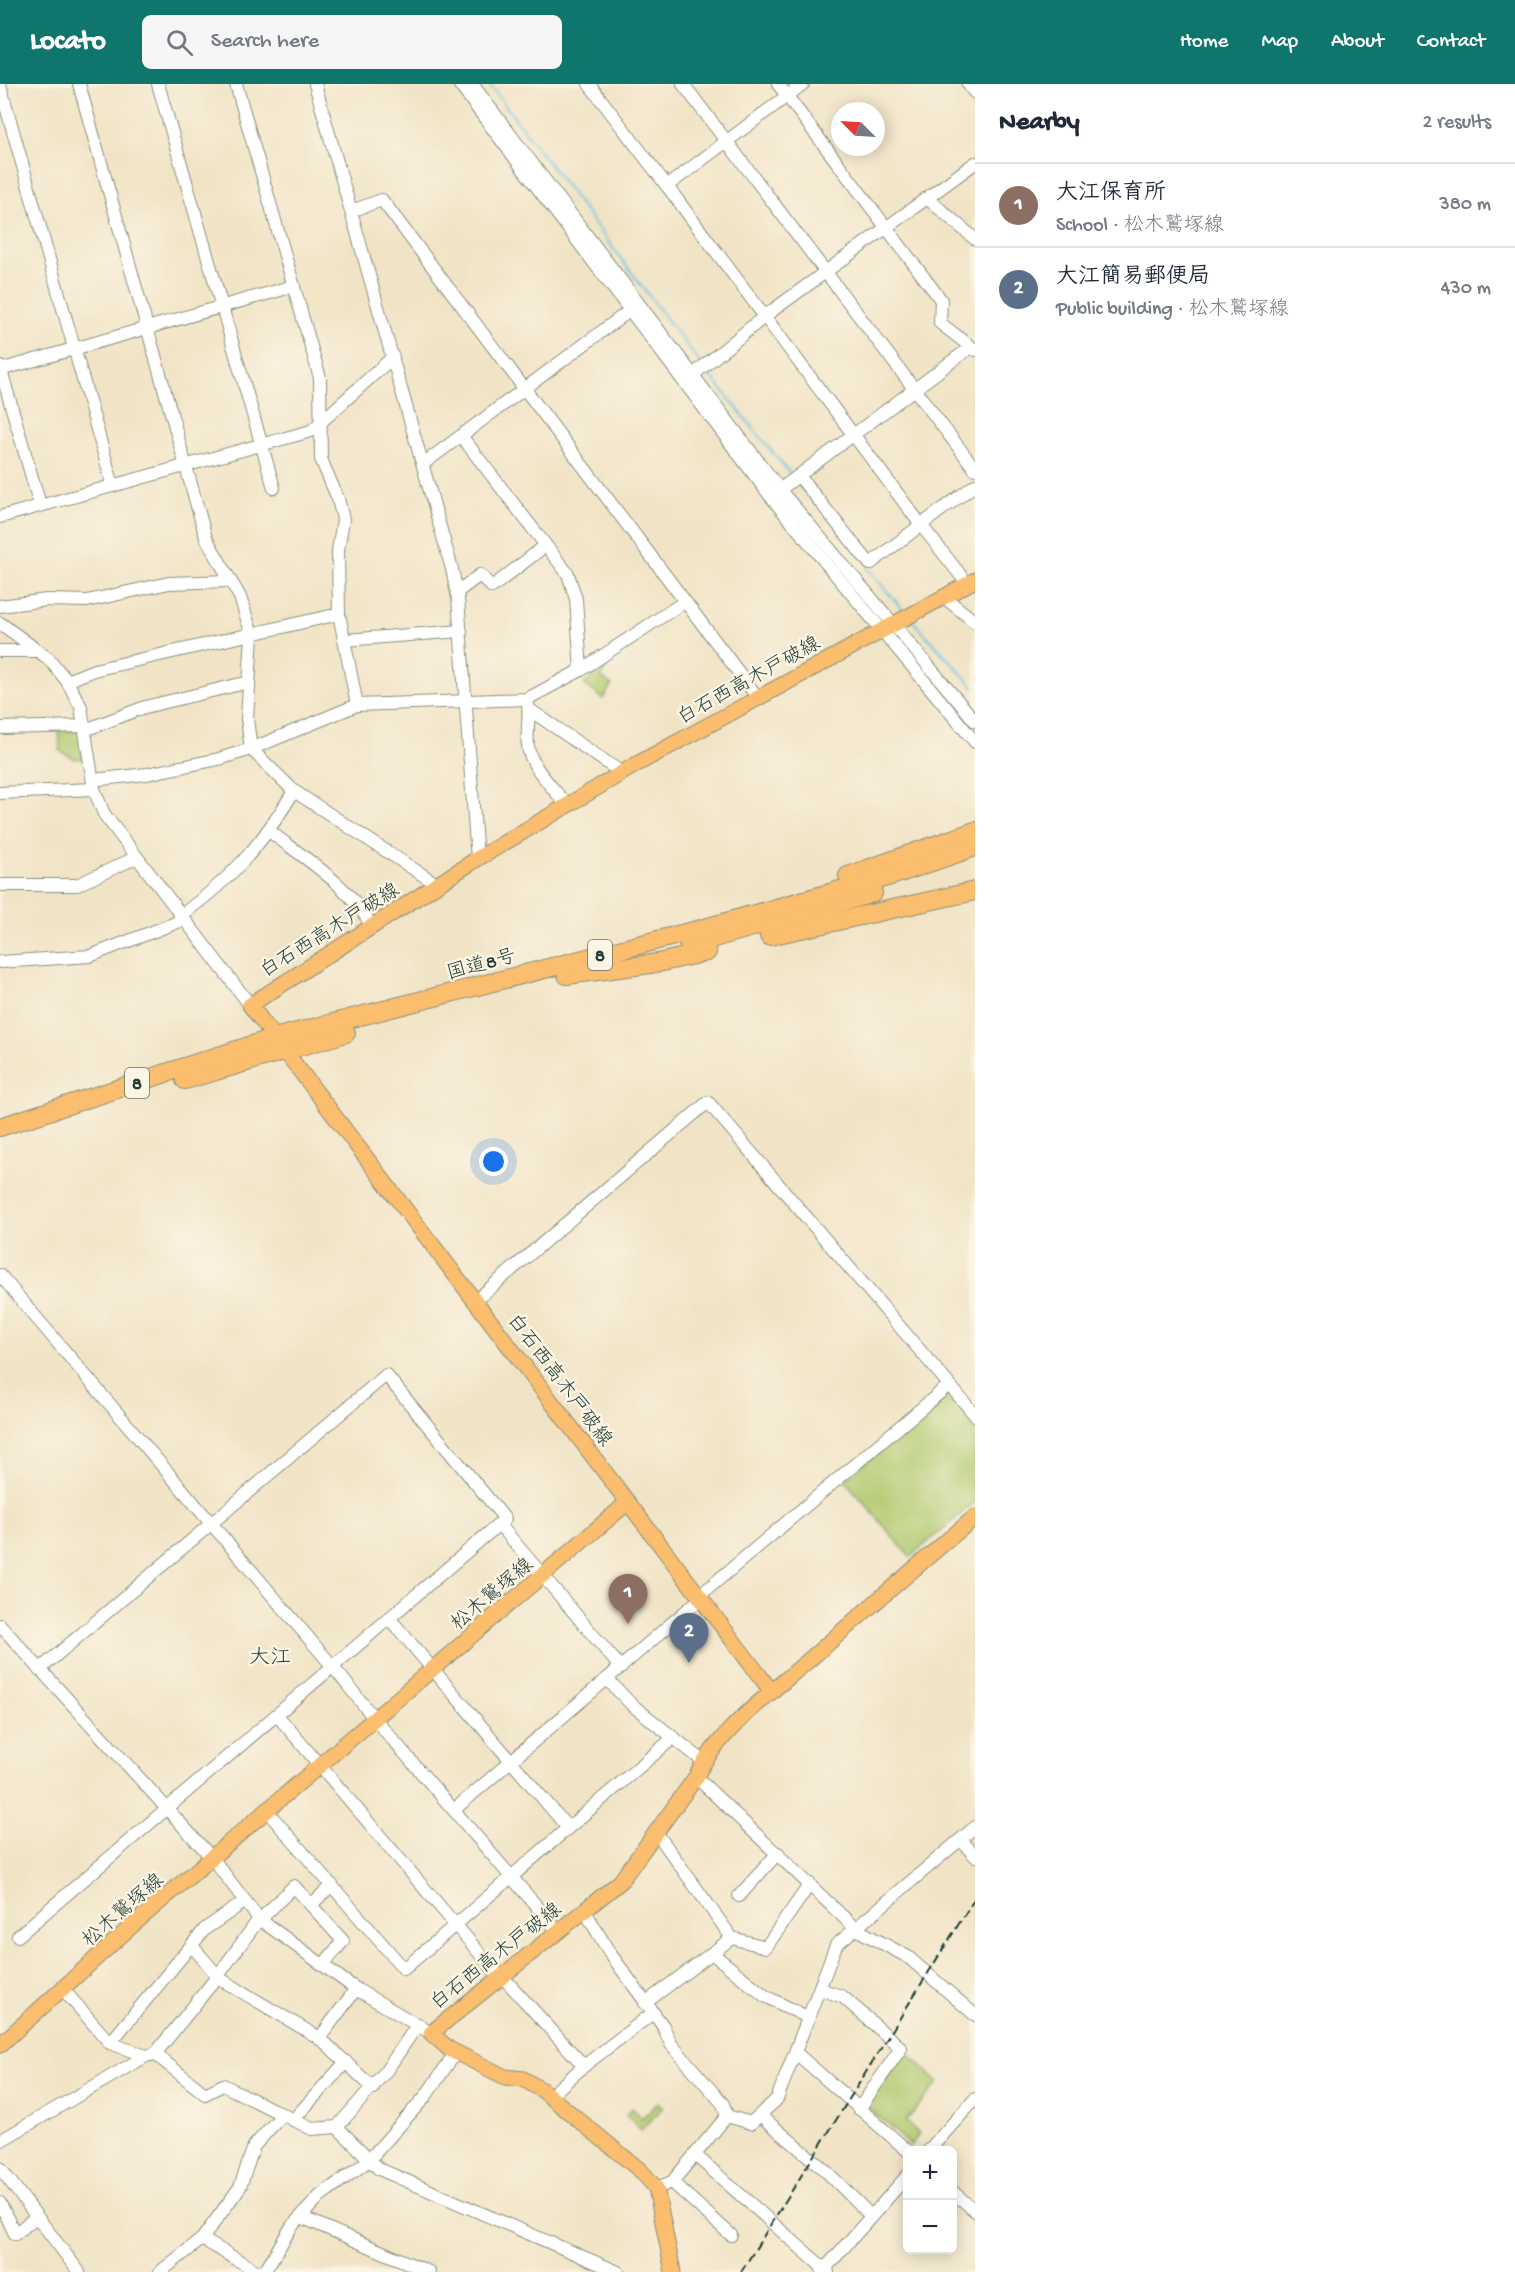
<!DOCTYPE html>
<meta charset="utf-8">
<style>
body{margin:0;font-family:"Gochi Hand","Klee One",sans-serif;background:#f6f6f7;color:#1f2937}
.controls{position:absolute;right:18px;bottom:18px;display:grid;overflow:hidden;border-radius:9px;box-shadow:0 3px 15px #0003}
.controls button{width:54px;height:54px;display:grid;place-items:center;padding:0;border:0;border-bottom:2px solid #e0e1e3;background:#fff;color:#1f2937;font:30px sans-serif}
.compass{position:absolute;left:831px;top:18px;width:54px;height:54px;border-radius:50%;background:#fff;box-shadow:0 3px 15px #0003;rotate:294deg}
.you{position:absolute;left:494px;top:1078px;width:21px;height:21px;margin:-15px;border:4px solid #fff;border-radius:50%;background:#1a73e8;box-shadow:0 0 0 9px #1a73e833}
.badge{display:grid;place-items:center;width:39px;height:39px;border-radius:50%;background:#0f766e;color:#fff;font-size:20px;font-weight:700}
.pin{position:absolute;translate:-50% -50px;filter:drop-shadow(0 2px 3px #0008)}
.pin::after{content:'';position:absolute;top:32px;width:21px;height:18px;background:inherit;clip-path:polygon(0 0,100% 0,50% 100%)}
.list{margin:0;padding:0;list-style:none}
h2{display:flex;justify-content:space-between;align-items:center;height:78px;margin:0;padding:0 24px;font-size:26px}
h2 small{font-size:20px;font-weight:400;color:#747a83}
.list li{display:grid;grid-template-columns:39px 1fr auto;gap:18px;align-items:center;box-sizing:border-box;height:84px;padding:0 24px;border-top:2px solid #e0e1e3}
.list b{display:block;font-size:22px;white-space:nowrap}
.list p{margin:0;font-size:20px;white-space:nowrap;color:#747a83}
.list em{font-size:20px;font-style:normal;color:#747a83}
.icon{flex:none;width:33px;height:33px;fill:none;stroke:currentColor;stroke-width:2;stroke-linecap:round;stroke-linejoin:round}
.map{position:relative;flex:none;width:975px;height:2188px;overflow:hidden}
header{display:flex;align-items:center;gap:36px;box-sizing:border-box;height:84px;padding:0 30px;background:#0f766e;color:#fff}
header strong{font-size:28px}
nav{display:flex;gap:33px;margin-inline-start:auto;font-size:21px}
.search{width:420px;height:54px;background:#f6f6f7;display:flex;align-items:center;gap:15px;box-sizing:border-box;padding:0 21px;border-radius:9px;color:#747a83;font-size:22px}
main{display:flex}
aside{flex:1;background:#fff}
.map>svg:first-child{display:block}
.green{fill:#b1c96e;stroke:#688351;stroke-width:1.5}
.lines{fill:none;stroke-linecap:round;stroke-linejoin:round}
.stream{stroke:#65c1e3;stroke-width:2}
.minor-casing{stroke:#88907d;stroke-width:14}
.major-casing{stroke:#88907d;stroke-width:17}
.highway-casing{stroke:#88907d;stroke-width:20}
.minor{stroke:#fff;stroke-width:12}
.major{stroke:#fbbd6e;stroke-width:15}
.highway{stroke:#fbbd6e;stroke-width:18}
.rail{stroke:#1f3d34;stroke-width:2;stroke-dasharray:9 4.5;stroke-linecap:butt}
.labels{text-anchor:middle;stroke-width:5;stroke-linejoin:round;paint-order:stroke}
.shield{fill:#fcf5e5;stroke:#617469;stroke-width:1.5}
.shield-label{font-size:18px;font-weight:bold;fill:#1f3d34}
.street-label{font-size:20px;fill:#1f3d34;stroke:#fcf5e5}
.neighbourhood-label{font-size:21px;fill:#1f3d34;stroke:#fcf5e5}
</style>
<header>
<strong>Locato</strong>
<div class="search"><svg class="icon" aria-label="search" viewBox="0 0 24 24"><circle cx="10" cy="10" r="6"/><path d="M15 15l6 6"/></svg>Search here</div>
<nav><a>Home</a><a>Map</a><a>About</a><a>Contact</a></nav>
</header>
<main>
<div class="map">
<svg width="975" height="2188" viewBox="0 0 975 2188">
<rect width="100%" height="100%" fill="#fcf5e5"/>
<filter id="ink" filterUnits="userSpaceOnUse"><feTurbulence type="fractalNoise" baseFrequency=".0167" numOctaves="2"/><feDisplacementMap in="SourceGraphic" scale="12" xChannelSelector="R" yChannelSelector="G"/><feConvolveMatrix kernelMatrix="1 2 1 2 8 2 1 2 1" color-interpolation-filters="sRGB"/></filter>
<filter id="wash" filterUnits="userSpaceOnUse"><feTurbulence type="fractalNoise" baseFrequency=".008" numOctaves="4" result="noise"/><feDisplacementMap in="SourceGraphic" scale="24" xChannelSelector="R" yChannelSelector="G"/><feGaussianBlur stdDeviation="1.35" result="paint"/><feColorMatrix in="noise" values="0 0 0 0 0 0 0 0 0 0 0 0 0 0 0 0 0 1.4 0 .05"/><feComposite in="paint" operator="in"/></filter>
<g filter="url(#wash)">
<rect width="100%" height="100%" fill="#f1e4c6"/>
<g class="green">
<polygon points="598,580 606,584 601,593 612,601 603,615 584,600 594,592 588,586"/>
<polygon points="59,646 80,646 83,675 75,675 60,667"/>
<polygon points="949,1309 975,1341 975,1418 910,1473 845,1396"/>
<polygon points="906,1968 939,1998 906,2037 919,2050 911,2062 867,2022"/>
<polygon points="658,2018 663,2023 641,2046 626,2031 632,2024 642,2034"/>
</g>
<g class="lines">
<g class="stream">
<polyline points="489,0 700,279"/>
<polyline points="706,286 791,391"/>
<polyline points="796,398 804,408"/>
<polyline points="867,484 904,527"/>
<polyline points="912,536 975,604"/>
</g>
</g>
</g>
<g filter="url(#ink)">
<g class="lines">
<g class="minor-casing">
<g id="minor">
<polyline points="79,0 206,454 240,513 252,551 247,635 251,665 294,707 438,801"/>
<polyline points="158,0 274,404"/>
<polyline points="236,0 320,294 321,375 338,415 343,435 338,467 339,530 357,621"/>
<polyline points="315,0 452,485 458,514 477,775"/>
<polyline points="459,0 771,413 975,658"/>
<polyline points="472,0 780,406 975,637"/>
<polyline points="589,0 667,102"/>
<polyline points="683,0 975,385"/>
<polyline points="778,0 787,12 803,0"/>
<polyline points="968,0 975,9"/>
<polyline points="0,1 113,402"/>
<polyline points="928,115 975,155"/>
<polyline points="351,127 382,116 758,614"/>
<polyline points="971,263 940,239 941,216 787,12 667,102 921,441 975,401"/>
<polyline points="0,283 40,421"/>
<polyline points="0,286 294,202"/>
<polyline points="688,295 765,232 975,79"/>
<polyline points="462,353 568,490 576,515 581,586"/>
<polyline points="423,380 636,222"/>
<polyline points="799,392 870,480 921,441 962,493"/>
<polyline points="774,410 971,263 975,266"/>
<polyline points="0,433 311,347 393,273"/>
<polyline points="457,508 480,491 492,503 545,462"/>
<polyline points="944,513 975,538"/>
<polyline points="0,522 47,516 87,517 169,499 229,497"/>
<polyline points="0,539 49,575 67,597 81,623 94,705 104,730 250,921"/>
<polyline points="345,556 461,547"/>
<polyline points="0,567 38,567"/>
<polyline points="67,597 94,586 339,530"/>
<path d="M527 615C531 631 526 646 528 662 530 683 555 705 567 722"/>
<polyline points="530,626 622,689"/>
<polyline points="0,644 84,642"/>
<polyline points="85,646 145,623 249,598"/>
<polyline points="93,696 147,690 219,675 251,665 357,621 527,615 581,586 684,518"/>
<polyline points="0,709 94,705"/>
<path d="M268 746C305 775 350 801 372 843"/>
<polyline points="0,801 77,801 135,774"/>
<path d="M180 832C233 793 260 763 294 707"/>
<polyline points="0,878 90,872 183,836"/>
<polyline points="0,1191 334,1584 374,1634 558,1847"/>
<polyline points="475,1217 708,1018 975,1331"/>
<polyline points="499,1440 621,1584"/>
<polyline points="698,1513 949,1301"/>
<polyline points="390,1535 568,1744"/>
<polyline points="0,1541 212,1774 259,1835 356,1905 431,1949"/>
<polyline points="607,1595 631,1620 703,1677"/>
<polyline points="277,1631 499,1892"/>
<polyline points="696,1693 856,1845 908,1873 975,1931"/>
<polyline points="455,1725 700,1515"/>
<polyline points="267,1727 404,1885 673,1654"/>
<polyline points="961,1756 975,1772"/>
<polyline points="739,1812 778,1769"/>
<polyline points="311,1821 332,1801"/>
<polyline points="585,1827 609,1868 663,1942 671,1960 723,2020 727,2032 751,2039 777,2015 836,1861 975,1743"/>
<polyline points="260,1836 294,1802 343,1857 323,1881"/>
<polyline points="18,1852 505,1435 386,1291 39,1586"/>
<polyline points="732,1854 766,1863 810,1800"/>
<polyline points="192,1862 218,1892"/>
<polyline points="713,1870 765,1912 809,1934"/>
<polyline points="501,1891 584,1982"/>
<polyline points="217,1893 321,1955 373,2004"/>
<polyline points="62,1904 110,1959 146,1972"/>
<polyline points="820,1905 843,1913 901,1964 859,2025"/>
<polyline points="645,1919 732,1854 656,1748"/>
<polyline points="319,1955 356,1905"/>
<polyline points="110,1959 205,1845 244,1818"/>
<polyline points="796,1969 908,2067"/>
<polyline points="155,1970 217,1893 259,1835"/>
<polyline points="550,2012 585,1981 653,1929"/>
<polyline points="761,2032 826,2087 871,2132"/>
<polyline points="293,2036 346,1978"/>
<polyline points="337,2043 379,2085 618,2188"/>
<polyline points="0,2057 146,1972 155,1970 205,2010 223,2001 312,2045 337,2043 386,1987 418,1940"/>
<polyline points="929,2066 975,2015"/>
<polyline points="695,2071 828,2188"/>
<polyline points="0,2084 79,2188"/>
<polyline points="672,2098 731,2151"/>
<polyline points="656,2104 672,2098 727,2032"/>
<polyline points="952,2107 975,2127"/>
<polyline points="0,2119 15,2150 36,2133"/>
<polyline points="301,2133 429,2188"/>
<polyline points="202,2155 258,2188"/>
<polyline points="160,2188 202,2155 240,2103 254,2062 282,2031"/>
<polyline points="264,2188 292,2142 320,2112 368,2077 425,2013 456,1968"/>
<polyline points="822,2188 908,2091"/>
</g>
</g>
<g class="major-casing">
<g id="major">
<polyline points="772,1608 250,921 477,775 637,680 975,496"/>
<polyline points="0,1961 135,1839 627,1419"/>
<path d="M673 2188 656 2104 641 2087 542 2006 523 1995 505 1993 449 1965 431 1949 620 1798 696 1693C717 1648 772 1608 809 1576 864 1528 919 1480 975 1433"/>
</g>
</g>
<g class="highway-casing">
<g id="highway">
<polyline points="848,792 975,747"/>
<polyline points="769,852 975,807"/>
<polyline points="689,861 873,809"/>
<polyline points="567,891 658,879 707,868"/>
<polyline points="185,996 346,949"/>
<polyline points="0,1043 274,954 705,844 894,791 975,763"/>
</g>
</g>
<use href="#minor" class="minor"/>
<use href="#major" class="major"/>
<use href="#highway" class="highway"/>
<polyline class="rail" points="741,2188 975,1814"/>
</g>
</g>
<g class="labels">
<g class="shield">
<rect x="588" y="856" width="24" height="30" rx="4.5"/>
<rect x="125" y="984" width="24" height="30" rx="4.5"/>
</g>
<g class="shield-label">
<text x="600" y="877">8</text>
<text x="137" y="1005">8</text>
</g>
<g class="street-label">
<text transform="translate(748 595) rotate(-29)" y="7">白石西高木戸破線</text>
<text transform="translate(329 845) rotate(-32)" y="7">白石西高木戸破線</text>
<text transform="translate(481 879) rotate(-15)" y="7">国道8号</text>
<text transform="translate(561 1295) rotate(53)" y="7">白石西高木戸破線</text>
<text transform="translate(491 1509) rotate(-40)" y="7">松木鷲塚線</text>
<text transform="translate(122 1825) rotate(-41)" y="7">松木鷲塚線</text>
<text transform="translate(495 1871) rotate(-38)" y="7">白石西高木戸破線</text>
</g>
<g class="neighbourhood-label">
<text x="270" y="1579">大江</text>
</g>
</g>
</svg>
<div class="controls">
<button>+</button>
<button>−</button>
</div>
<svg class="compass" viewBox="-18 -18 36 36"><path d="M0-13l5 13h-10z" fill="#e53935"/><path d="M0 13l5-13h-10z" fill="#747a83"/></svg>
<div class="you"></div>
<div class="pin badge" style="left:628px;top:1540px;background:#8d6e63">1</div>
<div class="pin badge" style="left:689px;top:1579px;background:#5c6f8a">2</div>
</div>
<aside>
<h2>Nearby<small>2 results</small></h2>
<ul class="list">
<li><span class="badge" style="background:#8d6e63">1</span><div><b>大江保育所</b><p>School · 松木鷲塚線</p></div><em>380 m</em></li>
<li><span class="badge" style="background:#5c6f8a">2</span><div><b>大江簡易郵便局</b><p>Public building · 松木鷲塚線</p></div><em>430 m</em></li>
</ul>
</aside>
</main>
